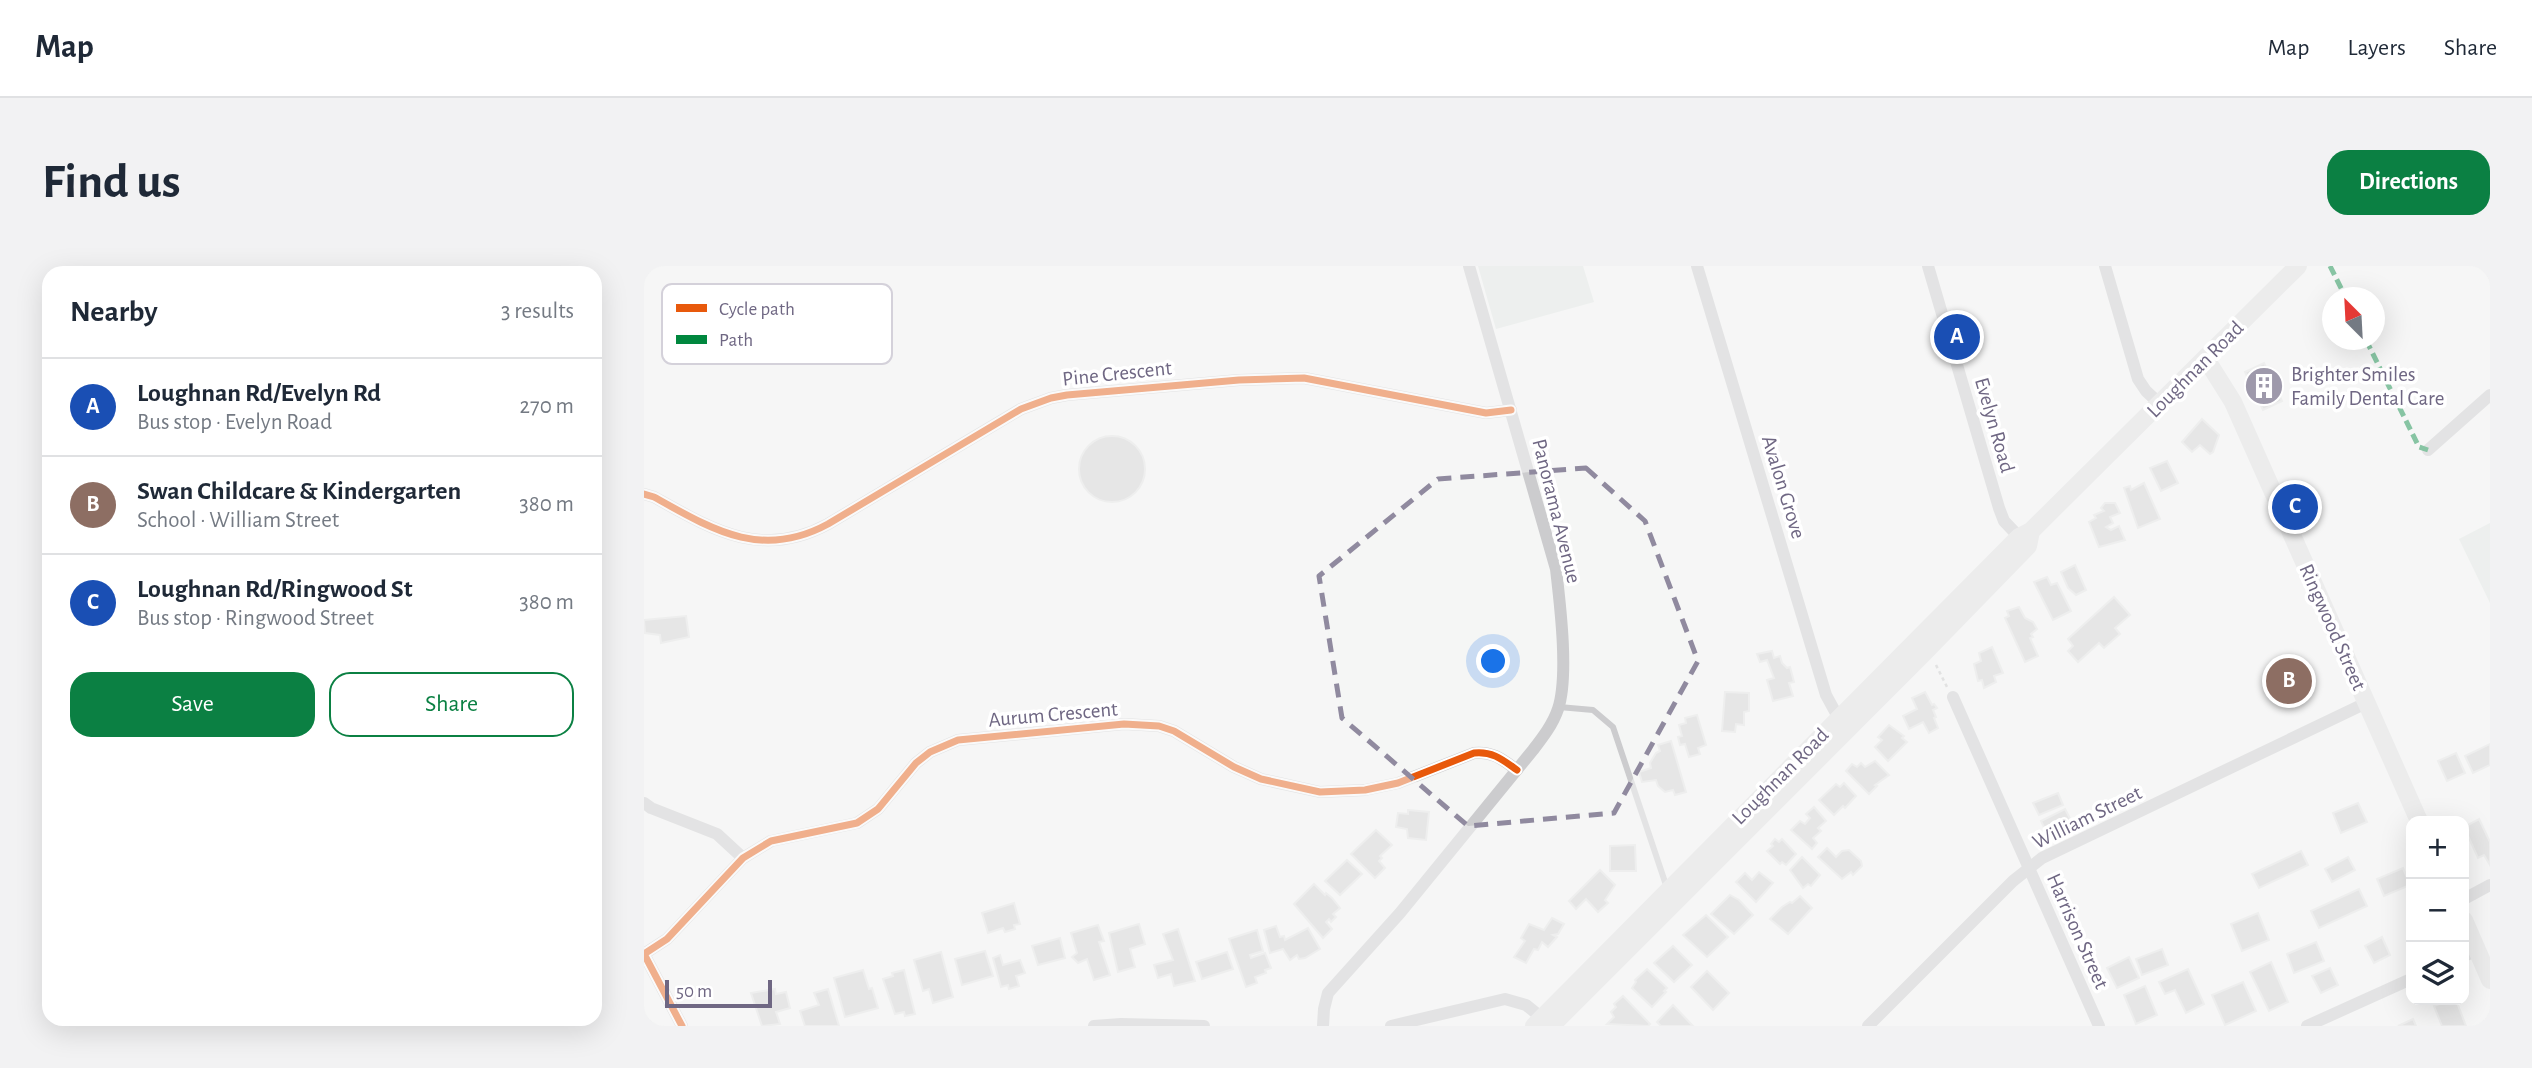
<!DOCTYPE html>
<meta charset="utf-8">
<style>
body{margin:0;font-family:"Alegreya Sans",sans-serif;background:#f2f2f3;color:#1f2937}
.controls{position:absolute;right:21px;bottom:21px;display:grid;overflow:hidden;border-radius:14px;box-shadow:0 7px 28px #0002}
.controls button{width:63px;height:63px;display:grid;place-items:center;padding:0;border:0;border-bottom:2px solid #e0e1e3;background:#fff;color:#1f2937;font:35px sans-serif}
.compass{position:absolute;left:1678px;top:21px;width:63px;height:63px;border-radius:50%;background:#fff;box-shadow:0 7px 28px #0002;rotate:336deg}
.scale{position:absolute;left:21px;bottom:18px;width:107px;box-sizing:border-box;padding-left:7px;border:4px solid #6f6783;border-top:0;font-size:19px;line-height:24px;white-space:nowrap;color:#6f6783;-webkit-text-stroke:5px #fff;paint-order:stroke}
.you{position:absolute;left:850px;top:396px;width:24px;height:24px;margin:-18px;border:5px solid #fff;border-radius:50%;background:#1a73e8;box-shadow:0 0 0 10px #1a73e833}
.badge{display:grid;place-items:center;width:46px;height:46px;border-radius:50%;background:#0b8043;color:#fff;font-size:23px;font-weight:700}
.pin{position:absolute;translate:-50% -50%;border:4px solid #fff;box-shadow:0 2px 7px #0006}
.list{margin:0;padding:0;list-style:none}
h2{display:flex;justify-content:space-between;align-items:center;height:91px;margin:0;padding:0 28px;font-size:30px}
h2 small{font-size:23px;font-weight:400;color:#747a83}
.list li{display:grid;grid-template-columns:46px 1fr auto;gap:21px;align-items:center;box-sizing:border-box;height:98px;padding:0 28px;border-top:2px solid #e0e1e3}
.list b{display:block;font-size:26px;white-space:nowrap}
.list p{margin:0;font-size:23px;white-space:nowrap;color:#747a83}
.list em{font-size:23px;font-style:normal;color:#747a83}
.actions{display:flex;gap:14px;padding:21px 28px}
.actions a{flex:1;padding:16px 0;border:2px solid #0b8043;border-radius:21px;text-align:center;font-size:24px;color:#0b8043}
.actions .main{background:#0b8043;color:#fff}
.icon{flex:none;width:38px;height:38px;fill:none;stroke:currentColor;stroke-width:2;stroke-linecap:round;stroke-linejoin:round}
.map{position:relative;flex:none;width:1846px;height:760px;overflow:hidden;border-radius:21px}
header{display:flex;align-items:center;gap:42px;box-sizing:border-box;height:98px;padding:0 35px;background:#fff;border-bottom:2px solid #e0e1e3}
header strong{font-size:33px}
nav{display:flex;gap:38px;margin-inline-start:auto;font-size:24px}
.intro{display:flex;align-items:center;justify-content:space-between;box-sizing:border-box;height:168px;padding:0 42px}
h1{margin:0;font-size:49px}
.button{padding:18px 32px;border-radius:21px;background:#0b8043;color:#fff;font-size:24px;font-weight:700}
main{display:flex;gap:42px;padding:0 42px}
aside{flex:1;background:#fff;border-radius:21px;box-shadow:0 7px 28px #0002}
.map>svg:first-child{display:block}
.green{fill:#e2e7e4}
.building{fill:#d2d2d3;stroke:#e4e5e4;stroke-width:2}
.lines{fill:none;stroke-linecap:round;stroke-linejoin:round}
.path{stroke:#c9c9ca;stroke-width:2.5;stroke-dasharray:3.5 3.5;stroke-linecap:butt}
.service{stroke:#ccccce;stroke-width:6}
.minor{stroke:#ccccce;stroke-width:12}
.secondary{stroke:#e0e0e1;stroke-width:18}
.quiet{stroke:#00873e;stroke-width:5;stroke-dasharray:10 5;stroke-linecap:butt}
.cycleway-casing{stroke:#fff;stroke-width:11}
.cycleway{stroke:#e8590c;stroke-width:7}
.marked{fill:none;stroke:#908a9f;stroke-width:5;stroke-dasharray:14 9;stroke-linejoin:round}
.labels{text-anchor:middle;stroke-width:7;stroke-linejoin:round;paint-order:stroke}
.street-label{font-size:21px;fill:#6f6783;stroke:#fff}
.poi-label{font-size:21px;fill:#6f6783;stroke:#fff;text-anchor:start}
.key{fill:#fff;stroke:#d4d1da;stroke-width:2}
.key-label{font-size:19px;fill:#6f6783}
</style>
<header>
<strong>Map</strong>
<nav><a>Map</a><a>Layers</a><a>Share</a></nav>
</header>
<div class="intro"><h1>Find us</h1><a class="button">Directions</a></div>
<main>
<aside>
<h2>Nearby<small>3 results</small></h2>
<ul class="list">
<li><span class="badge" style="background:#1a4fb4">A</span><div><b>Loughnan Rd/Evelyn Rd</b><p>Bus stop · Evelyn Road</p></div><em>270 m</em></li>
<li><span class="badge" style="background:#8d6e63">B</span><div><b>Swan Childcare &amp; Kindergarten</b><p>School · William Street</p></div><em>380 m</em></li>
<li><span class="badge" style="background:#1a4fb4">C</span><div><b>Loughnan Rd/Ringwood St</b><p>Bus stop · Ringwood Street</p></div><em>380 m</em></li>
</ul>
<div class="actions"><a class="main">Save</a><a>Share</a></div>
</aside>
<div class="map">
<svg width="1846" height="760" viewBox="0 0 1846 760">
<rect width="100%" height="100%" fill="#f5f6f5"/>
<g class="green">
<polygon points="834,0 939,0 950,36 852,63"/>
<polygon points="1846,257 1846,337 1815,273"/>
</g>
<g class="building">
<polygon points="1620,97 1638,135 1619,144 1601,106"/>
<polygon points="1558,153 1575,169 1569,186 1566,188 1556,179 1548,186 1538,176"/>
<circle cx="468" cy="203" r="33"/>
<polygon points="1523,195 1534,217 1517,225 1506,202"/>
<polygon points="1500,217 1516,253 1494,262 1480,222 1486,220 1487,224"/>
<polygon points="1461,237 1471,237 1476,247 1466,251 1469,257 1462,261 1467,264 1475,260 1481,274 1455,281 1445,256 1452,252 1450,249 1460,245 1457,242"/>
<polygon points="1431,299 1442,324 1432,329 1424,322 1417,306"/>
<polygon points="1403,311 1407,319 1413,317 1427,345 1409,354 1390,316"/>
<polygon points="1470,331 1486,349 1471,362 1476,368 1460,382 1455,377 1434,396 1424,385 1429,380 1424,373"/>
<polygon points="1375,341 1381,352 1389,356 1393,363 1387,368 1389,371 1386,372 1394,390 1381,396 1361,352 1365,350 1363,345"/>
<polygon points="42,350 45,371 17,377 16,369 1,367 0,354"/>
<polygon points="1348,381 1359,407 1350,410 1352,416 1340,422 1338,414 1334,415 1330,398 1337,395 1335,387"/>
<polygon points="1128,385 1130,392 1136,390 1138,397 1143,402 1146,401 1150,416 1145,417 1149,430 1129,435 1123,414 1130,412 1123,394 1116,396 1113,388"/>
<polygon points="1081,426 1105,427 1105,445 1100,446 1100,459 1092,458 1091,466 1078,465"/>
<polygon points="1281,426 1288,439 1290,438 1293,442 1289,444 1292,451 1290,452 1294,462 1285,467 1279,456 1265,463 1259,450 1273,443 1268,432"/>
<polygon points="1053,449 1062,479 1054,482 1056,488 1045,491 1041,478 1036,479 1034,471 1038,470 1035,459 1042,457 1041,452"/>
<polygon points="1245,459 1260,470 1258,472 1263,476 1244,495 1231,481 1238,474 1234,471"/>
<polygon points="1027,475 1042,526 1031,529 1029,524 1021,526 1014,520 1012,514 998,516 995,506 1007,502 1006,497 1012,487 1016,485 1014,479"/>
<polygon points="1846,478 1846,499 1829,507 1821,490"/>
<polygon points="1812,487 1821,507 1803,515 1794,495"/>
<polygon points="1231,495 1245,509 1231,519 1233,520 1225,528 1202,505 1208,498 1213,501 1217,497 1221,501"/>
<polygon points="1200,517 1212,530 1201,542 1199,540 1190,549 1175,534 1192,518 1196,521"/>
<polygon points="1414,527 1419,539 1395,549 1389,537"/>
<polygon points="1714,537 1723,556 1697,567 1689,547"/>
<polygon points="1170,541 1182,555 1174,562 1177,565 1169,572 1173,577 1168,583 1147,564 1156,555 1161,558 1166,552 1162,548"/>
<polygon points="1421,543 1430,560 1405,572 1397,555"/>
<polygon points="764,544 785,546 782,574 764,572 763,563 752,561 754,547 764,548"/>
<polygon points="1835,553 1846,576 1846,599 1840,589 1834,592 1820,561"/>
<polygon points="732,564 748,579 736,590 738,592 735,595 741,602 731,612 707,588"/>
<polygon points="1131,573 1135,576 1138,573 1152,588 1142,599 1138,596 1136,598 1123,585 1129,580 1127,578"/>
<polygon points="991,579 992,605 966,605 966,580"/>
<polygon points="1183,582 1192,591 1198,585 1205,584 1217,595 1218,600 1209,609 1207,606 1198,613 1174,591"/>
<polygon points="1657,585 1664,599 1615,622 1608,608"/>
<polygon points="1158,591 1176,609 1167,620 1164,618 1159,622 1146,604"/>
<polygon points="1704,591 1711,604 1688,616 1681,603"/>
<polygon points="703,594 718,608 696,629 681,615"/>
<polygon points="1759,602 1766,619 1740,630 1733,613"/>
<polygon points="956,604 971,619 961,634 964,637 954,646 942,633 932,643 925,635"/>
<polygon points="1115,606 1129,617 1112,636 1092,616 1101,607 1108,614"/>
<polygon points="670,618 681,629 682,627 688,632 696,642 689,648 692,651 687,656 685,653 682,656 688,663 679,672 650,638"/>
<polygon points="1715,623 1723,640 1675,662 1667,645"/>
<polygon points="1086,629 1095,634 1109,649 1090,668 1067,648"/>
<polygon points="1156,630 1168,642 1144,668 1126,653 1138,641 1146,636 1148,637"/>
<polygon points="370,637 376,658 370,659 371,663 361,666 359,662 344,667 338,647"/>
<polygon points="1614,647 1625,674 1598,685 1587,658"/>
<polygon points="1062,649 1084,671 1063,691 1039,669"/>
<polygon points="908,652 920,658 914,668 909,669 913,671 904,681 898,676 894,684 890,683 882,697 870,691 881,675 877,672 885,658 900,664"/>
<polygon points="495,658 501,678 486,683 491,701 474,706 465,667"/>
<polygon points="454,659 460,675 455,676 466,709 450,714 443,693 434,697 428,691 433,687 427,667"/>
<polygon points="632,660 636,671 640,670 641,674 664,662 676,683 661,692 655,693 653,689 646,694 639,683 626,687 620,664"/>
<polygon points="534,663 551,715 530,720 527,708 514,712 510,699 529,694 519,668"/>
<polygon points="613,664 619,685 606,689 607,692 621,687 627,702 621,704 622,707 611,711 613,717 602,721 585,673"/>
<polygon points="1738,671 1746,689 1730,697 1721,680"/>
<polygon points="416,672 421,692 394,699 388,680"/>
<polygon points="1672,676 1680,695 1650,707 1643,688"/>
<polygon points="1029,680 1048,699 1030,716 1010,697"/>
<polygon points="1518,683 1524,699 1498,709 1492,693"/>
<polygon points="341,685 349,710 318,719 311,693"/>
<polygon points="297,686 309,731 289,737 285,723 279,725 270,694"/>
<polygon points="583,686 589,703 558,713 552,696"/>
<polygon points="356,689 359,699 376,694 381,707 372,710 375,720 365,723 364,719 357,721 349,692"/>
<polygon points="1485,691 1495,712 1473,722 1463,702"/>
<polygon points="1627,696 1644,736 1625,745 1606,706"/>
<polygon points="1686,702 1694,719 1677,727 1668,710"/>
<polygon points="1003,703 1023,722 1020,725 1022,726 1008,741 988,722 992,716 991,714"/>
<polygon points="1544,703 1560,738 1542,747 1531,724 1521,728 1515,716"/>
<polygon points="219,704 225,723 228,722 234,742 201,751 190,712"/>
<polygon points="260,704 271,748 261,750 260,746 251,748 239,713 249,710 248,707"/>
<polygon points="1063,705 1085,727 1069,744 1047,721"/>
<polygon points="1599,716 1612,745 1581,759 1568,729"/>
<polygon points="1501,720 1513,749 1492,758 1480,729"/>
<polygon points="131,723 132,728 142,726 146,742 132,746 136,758 118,760 107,727"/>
<polygon points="184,723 195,760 161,760 156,745 175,739 170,727"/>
<polygon points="979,730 1006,758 1004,760 963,758 970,751 967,746 972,741 970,738"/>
<polygon points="1807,734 1812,734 1822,760 1798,760 1790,740"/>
<polygon points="1029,739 1049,760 1017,760 1013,756"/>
<polygon points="1769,753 1772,760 1754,760"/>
</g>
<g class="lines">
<polyline class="path" points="1292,399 1303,421"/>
<polyline class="service" points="915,441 949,444 969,461 1023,622"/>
<g class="minor">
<polyline points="1053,0 1182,429 1194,451"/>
<polyline points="1284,0 1355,242 1360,255 1379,275"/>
<polyline points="1461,0 1494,113 1502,125 1516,138"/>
<polyline points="1784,184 1846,129"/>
<path d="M0 228 10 231C69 264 118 294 184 258L377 143 407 132 423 129 595 114 660 112 842 147 867 144"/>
<polyline points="1309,431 1455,760"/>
<polyline points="0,537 7,542 73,568 99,592"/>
<polyline points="1820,633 1846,619"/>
<polyline points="1820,690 1833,684"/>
<path d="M38 760 0 688 23 673 99 592 127 575 213 557 234 543 272 497 286 486 314 474 480 458 515 460 530 465 590 501 617 513 676 526 721 524 754 517 830 487C849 485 859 494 873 504"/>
<polyline points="450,760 477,758 560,760"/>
<path d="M679 760 680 743 684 727 756 647 889 484C899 471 909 458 914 443 925 410 916 338 912 303L825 0"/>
<polyline points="747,760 861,733 882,739 898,752"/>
<polyline points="1224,760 1369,615 1398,592 1722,437"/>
<polyline points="1663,760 1767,713"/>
</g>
<g class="secondary">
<polyline points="1562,93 1589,136 1775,555"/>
<polyline points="1820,654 1846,714"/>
<polyline points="890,760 1375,271 1387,265 1654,0"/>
<polyline points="907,760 1279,388 1384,280 1387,265"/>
</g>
<g class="quiet">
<polyline points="1686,0 1702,32"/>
<polyline points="1722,74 1775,181 1784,184"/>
</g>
<g class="cycleway-casing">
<g id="cycleway">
<path d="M0 228 10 231C69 264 118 294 184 258L377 143 407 132 423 129 595 114 660 112 842 147 867 144"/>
<path d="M38 760 0 688 23 673 99 592 127 575 213 557 234 543 272 497 286 486 314 474 480 458 515 460 530 465 590 501 617 513 676 526 721 524 754 517 830 487C849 485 859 494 873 504"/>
</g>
</g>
<use href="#cycleway" class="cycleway"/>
</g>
<path d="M0 0H1846V760H0ZM942 202 1001 255 1054 395 970 547 824 560 698 452 675 310 794 213Z" fill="#f5f6f5" fill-opacity=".55" fill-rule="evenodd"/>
<path class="marked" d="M942 202 1001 255 1054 395 970 547 824 560 698 452 675 310 794 213Z"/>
<defs>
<g id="building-disc" transform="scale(2.0125)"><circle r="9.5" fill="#9e99ab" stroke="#fff"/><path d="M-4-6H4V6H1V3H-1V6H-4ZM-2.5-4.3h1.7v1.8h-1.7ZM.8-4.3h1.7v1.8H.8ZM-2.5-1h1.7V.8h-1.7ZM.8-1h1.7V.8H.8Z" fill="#fff"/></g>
</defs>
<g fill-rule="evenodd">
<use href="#building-disc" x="1620" y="120"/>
</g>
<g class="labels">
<g class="street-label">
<text transform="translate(1551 103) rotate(-45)" y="7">Loughnan Road</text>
<text transform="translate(473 107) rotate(-6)" y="7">Pine Crescent</text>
<text transform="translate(1351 159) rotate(74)" y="7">Evelyn Road</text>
<text transform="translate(1140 221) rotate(73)" y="7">Avalon Grove</text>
<text transform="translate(913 245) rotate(76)" y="7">Panorama Avenue</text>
<text transform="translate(1689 361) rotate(66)" y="7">Ringwood Street</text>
<text transform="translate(409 448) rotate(-5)" y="7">Aurum Crescent</text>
<text transform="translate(1136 510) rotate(-45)" y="7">Loughnan Road</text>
<text transform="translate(1443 551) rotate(-26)" y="7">William Street</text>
<text transform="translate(1434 665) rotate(66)" y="7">Harrison Street</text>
</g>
<g class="poi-label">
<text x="1647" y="115">Brighter Smiles<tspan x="1647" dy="24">Family Dental Care</tspan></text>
</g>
</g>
<rect x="18" y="18" width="230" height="80" rx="10" class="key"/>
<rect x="32" y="38" width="31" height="8" fill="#e8590c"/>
<rect x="32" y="69" width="31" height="9" fill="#00873e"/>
<g class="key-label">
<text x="75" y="49">Cycle path</text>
<text x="75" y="80">Path</text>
</g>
</svg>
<div class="controls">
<button>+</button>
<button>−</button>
<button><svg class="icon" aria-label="layers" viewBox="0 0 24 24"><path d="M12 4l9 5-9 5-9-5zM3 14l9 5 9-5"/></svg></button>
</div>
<svg class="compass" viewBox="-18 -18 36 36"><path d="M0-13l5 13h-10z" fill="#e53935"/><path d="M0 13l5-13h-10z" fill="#747a83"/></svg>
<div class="scale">50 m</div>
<div class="you"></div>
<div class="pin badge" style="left:1313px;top:71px;background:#1a4fb4">A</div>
<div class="pin badge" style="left:1645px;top:415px;background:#8d6e63">B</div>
<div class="pin badge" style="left:1651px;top:241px;background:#1a4fb4">C</div>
</div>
</main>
